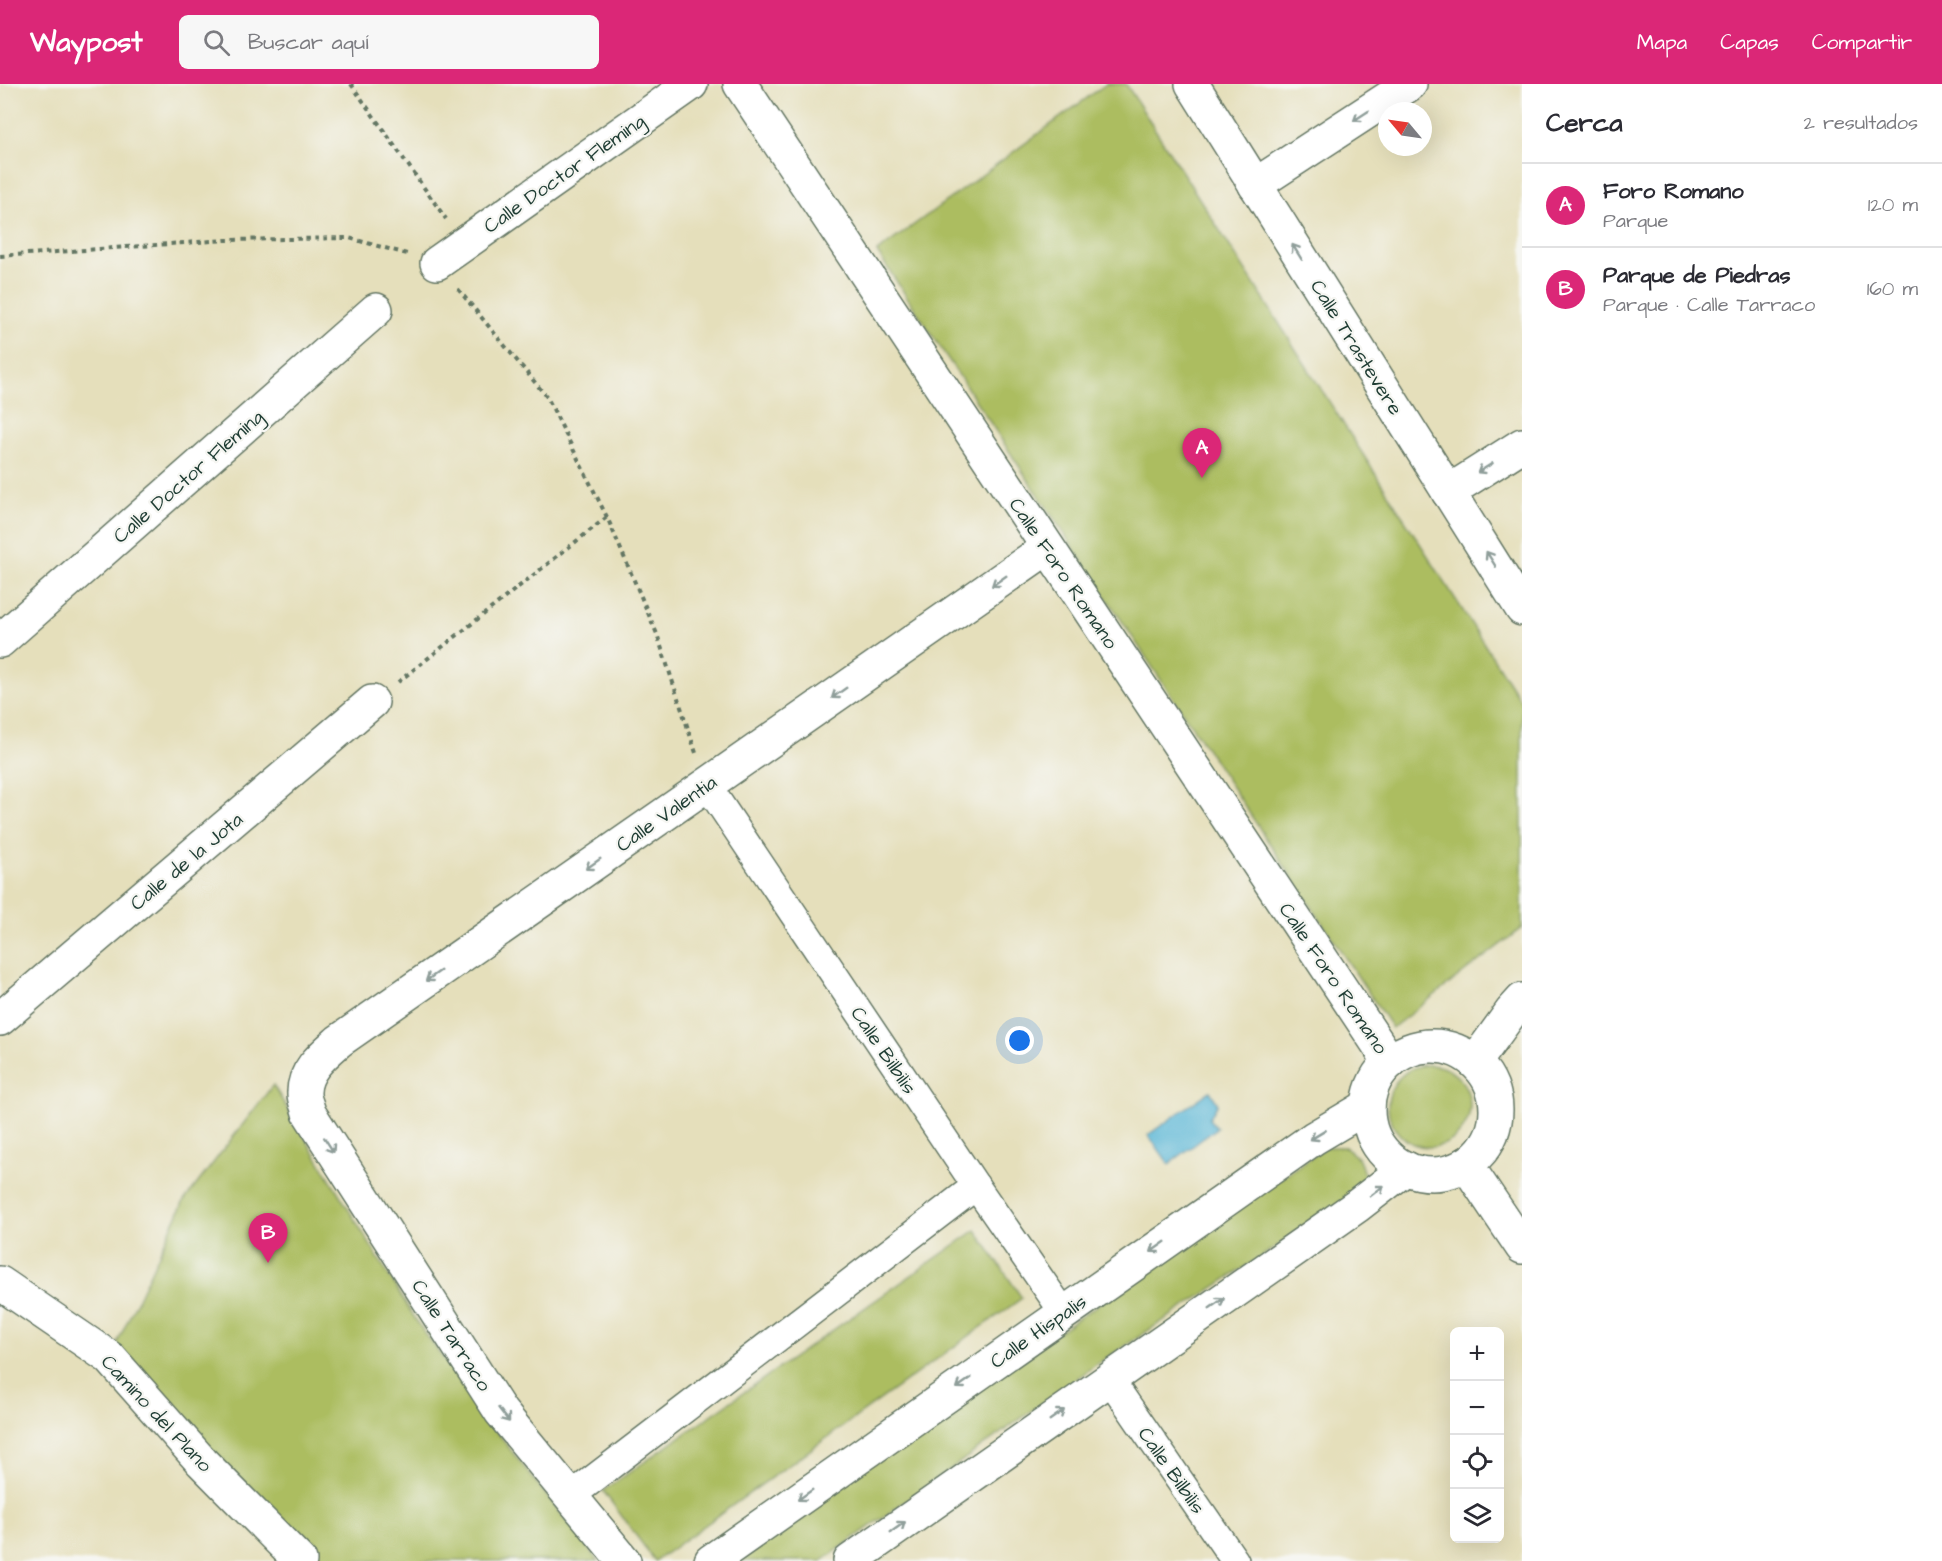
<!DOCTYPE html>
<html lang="es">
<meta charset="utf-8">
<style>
body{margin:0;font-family:"Architects Daughter",sans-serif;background:#f7f7f7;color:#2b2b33}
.controls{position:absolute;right:18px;bottom:18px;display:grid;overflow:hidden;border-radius:9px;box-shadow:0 6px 24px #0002}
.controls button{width:54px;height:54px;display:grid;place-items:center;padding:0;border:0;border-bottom:2px solid #e1e1e2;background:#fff;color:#2b2b33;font:30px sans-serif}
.compass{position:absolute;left:1378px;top:18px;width:54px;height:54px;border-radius:50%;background:#fff;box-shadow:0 6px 24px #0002;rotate:299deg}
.you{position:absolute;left:1020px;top:957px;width:21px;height:21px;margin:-15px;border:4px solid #fff;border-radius:50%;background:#1a73e8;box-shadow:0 0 0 9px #1a73e833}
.badge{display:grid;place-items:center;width:39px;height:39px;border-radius:50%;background:#db2777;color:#fff;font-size:20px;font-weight:700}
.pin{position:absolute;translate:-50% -50px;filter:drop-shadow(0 2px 3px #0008)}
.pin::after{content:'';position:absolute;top:32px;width:21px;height:18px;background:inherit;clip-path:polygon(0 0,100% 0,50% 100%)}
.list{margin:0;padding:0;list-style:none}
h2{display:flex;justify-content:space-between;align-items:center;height:78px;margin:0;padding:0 24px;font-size:26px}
h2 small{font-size:20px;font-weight:400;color:#7c7c81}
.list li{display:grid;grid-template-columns:39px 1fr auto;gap:18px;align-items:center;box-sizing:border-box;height:84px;padding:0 24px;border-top:2px solid #e1e1e2}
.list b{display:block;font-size:22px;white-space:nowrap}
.list p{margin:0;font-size:20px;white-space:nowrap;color:#7c7c81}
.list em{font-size:20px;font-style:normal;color:#7c7c81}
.icon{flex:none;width:33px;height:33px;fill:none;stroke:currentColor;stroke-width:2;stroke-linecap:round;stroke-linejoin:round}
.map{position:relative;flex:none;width:1522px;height:1477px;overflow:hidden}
header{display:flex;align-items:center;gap:36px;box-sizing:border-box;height:84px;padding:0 30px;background:#db2777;color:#fff}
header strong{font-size:28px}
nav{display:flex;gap:33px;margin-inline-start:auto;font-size:21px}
.search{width:420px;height:54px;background:#f7f7f7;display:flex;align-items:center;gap:15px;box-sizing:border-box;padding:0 21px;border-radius:9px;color:#7c7c81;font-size:22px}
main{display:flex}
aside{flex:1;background:#fff}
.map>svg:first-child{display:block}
.green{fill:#acbd61;stroke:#667d4a;stroke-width:1.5}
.water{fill:#57b5d5;stroke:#3b7984;stroke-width:1.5}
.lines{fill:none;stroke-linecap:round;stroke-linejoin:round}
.pedestrian-casing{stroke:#647663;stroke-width:30}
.minor-casing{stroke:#647663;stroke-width:36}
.path{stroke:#647663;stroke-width:4;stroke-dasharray:4.5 4.5;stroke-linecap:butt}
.pedestrian{stroke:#fff;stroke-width:27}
.minor{stroke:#fff;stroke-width:33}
.oneway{stroke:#8f9e9a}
.labels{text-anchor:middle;stroke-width:4.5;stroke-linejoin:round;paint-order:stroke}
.street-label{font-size:20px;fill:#1f3d34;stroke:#f6f6f2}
</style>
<header>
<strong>Waypost</strong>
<div class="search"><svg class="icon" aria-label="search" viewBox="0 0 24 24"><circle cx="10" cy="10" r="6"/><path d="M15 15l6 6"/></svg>Buscar aquí</div>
<nav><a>Mapa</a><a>Capas</a><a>Compartir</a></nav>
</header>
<main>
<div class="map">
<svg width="1522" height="1477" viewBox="0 0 1522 1477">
<rect width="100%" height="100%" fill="#f6f6f2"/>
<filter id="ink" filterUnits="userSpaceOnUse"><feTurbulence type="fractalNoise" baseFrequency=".0167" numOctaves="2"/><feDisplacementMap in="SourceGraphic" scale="12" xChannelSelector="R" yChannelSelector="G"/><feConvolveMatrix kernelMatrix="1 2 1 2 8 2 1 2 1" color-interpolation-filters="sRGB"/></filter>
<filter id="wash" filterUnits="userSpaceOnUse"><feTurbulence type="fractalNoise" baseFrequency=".008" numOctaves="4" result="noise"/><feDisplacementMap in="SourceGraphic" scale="24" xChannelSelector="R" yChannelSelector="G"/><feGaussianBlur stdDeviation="1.35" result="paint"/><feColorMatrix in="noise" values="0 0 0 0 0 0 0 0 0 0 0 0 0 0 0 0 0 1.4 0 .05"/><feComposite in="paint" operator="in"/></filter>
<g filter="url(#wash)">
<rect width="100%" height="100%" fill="#e5dfbb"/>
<g class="green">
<polygon points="1106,0 1126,0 1522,619 1522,844 1392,944 877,168"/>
<circle cx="1429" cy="1022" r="41"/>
<polygon points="273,1001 419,1241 506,1360 598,1477 308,1477 110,1274 184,1117"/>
<polygon points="1326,1063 1345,1063 1359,1075 1365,1093 1355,1111 1097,1280 822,1477 727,1477"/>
<polygon points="976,1146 1022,1214 655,1477 603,1407"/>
</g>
<polygon class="water" points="1210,1007 1218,1020 1209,1035 1217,1044 1169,1080 1148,1051"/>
</g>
<g filter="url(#ink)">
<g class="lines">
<g class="pedestrian-casing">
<g id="pedestrian">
<polyline points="707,701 976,1102 1064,1229"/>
<polyline points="1109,1294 1235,1477"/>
<polyline points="571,1412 976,1102"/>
</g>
</g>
<g class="minor-casing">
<g id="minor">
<polyline points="740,0 1390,978"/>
<polyline points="1192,0 1522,525"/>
<polyline points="1255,101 1410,0"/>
<polyline points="437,179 691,0"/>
<polyline points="1448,408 1522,361"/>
<polyline points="0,557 376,226"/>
<polyline points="0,935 372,618"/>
<circle cx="1432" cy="1026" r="64"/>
<polyline points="1475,978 1512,927 1522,916"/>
<polyline points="1466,1080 1522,1163"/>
<polyline points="0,1199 110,1274 202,1378 300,1477"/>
<path d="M624 1477 501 1328 309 1029C308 1023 304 1016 304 1010 303 987 323 971 339 957L1047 464"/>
<polyline points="711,1477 1314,1054 1368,1022"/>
<polyline points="850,1477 1357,1122 1406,1084"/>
</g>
</g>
<g class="path">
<polyline points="351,0 446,135"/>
<polyline points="0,172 226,156 349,154 407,170"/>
<polyline points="458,205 547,313 607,433 657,550 696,669"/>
<polyline points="398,598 607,433"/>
</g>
<use href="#pedestrian" class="pedestrian"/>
<use href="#minor" class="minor"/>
</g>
<defs><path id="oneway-shaft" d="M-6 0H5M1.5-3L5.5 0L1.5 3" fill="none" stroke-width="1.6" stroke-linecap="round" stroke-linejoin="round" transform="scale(1.5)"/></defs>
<g class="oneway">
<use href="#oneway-shaft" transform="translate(1361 32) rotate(147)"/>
<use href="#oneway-shaft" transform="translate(1297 168) rotate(-122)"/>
<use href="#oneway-shaft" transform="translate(1485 384) rotate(148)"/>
<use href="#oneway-shaft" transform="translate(1491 475) rotate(-122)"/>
<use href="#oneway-shaft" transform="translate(999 497) rotate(145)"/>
<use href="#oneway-shaft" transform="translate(839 609) rotate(145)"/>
<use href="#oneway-shaft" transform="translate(593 780) rotate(145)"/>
<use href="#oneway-shaft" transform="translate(433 892) rotate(145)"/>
<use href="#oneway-shaft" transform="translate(1318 1051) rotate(149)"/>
<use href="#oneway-shaft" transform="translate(329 1061) rotate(57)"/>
<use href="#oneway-shaft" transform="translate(1377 1107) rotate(-38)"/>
<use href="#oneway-shaft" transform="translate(1158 1163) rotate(145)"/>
<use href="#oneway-shaft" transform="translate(1217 1219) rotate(-35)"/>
<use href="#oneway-shaft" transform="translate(964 1299) rotate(145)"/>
<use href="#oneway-shaft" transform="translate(504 1331) rotate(52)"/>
<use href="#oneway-shaft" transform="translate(1057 1331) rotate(-35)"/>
<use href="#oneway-shaft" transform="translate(805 1411) rotate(145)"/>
<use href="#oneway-shaft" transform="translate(898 1443) rotate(-35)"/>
</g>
</g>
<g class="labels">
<g class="street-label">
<text transform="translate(564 89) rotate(-35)" y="7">Calle Doctor Fleming</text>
<text transform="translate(1357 263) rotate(58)" y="7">Calle Trastevere</text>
<text transform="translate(188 392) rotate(-41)" y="7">Calle Doctor Fleming</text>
<text transform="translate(1064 489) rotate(56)" y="7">Calle Foro Romano</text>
<text transform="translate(666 729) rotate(-35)" y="7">Calle Valentia</text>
<text transform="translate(186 777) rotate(-40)" y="7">Calle de la Jota</text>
<text transform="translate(1334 894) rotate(56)" y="7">Calle Foro Romano</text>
<text transform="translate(884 966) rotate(56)" y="7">Calle Bilbilis</text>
<text transform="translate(1038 1247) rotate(-35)" y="7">Calle Hispalis</text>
<text transform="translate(452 1251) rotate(57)" y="7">Calle Tarraco</text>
<text transform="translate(157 1329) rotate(47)" y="7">Camino del Plano</text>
<text transform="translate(1172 1386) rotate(55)" y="7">Calle Bilbilis</text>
</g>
</g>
</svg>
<div class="controls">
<button>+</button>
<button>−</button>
<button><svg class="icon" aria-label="locate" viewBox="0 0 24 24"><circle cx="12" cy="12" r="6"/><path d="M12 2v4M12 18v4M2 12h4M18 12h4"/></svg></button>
<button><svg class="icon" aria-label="layers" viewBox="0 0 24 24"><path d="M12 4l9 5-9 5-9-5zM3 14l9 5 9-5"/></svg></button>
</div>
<svg class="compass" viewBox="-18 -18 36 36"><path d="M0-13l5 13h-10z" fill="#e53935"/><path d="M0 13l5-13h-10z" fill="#7c7c81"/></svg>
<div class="you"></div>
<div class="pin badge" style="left:1202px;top:394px">A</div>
<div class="pin badge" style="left:268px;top:1179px">B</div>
</div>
<aside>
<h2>Cerca<small>2 resultados</small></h2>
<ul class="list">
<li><span class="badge">A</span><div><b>Foro Romano</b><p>Parque</p></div><em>120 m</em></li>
<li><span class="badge">B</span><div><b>Parque de Piedras</b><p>Parque · Calle Tarraco</p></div><em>160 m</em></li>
</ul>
</aside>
</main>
